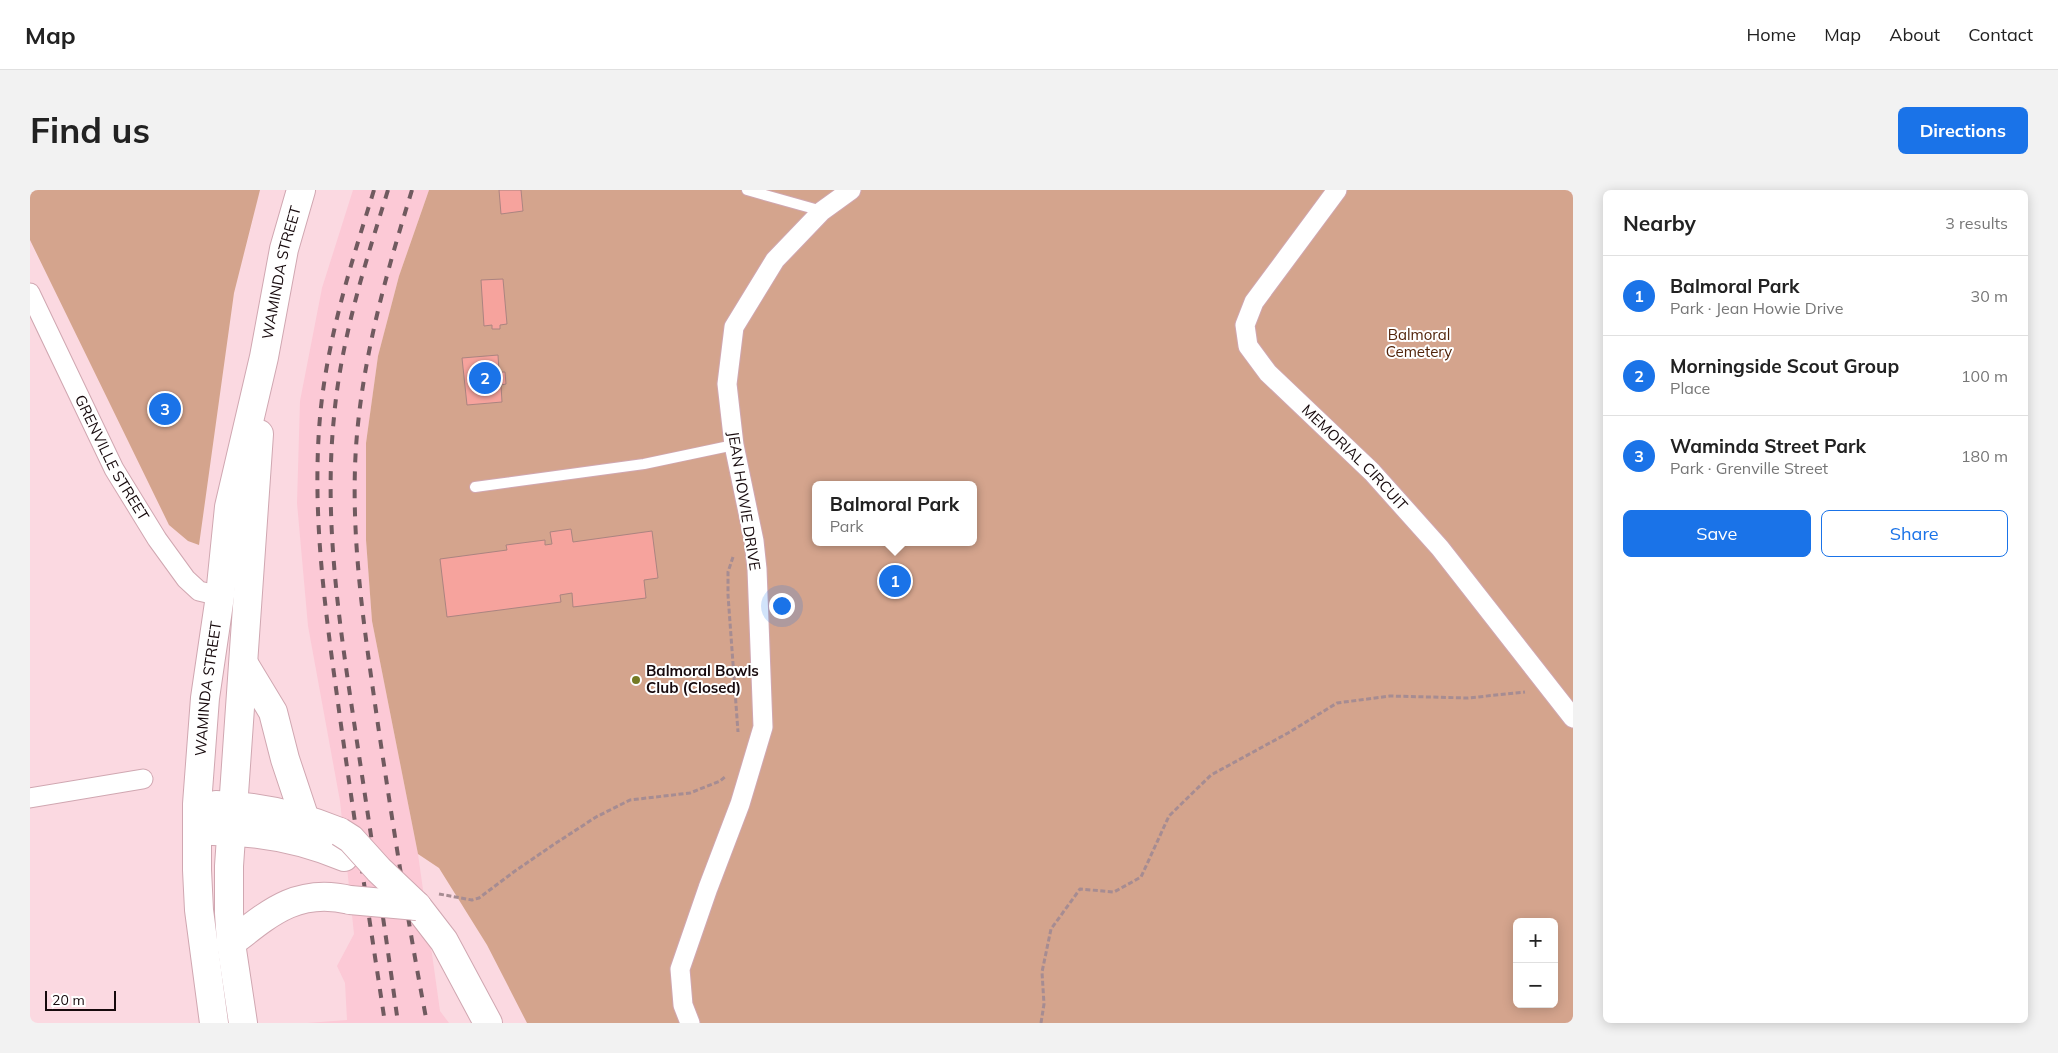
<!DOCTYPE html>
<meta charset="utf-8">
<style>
body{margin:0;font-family:Mulish,sans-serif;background:#f2f2f2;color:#222}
.controls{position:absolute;right:15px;bottom:15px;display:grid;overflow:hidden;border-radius:8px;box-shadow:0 2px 12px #0003}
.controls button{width:45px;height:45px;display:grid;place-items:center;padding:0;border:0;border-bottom:1px solid #e0e0e0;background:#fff;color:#222;font:25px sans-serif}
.scale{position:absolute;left:15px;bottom:12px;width:71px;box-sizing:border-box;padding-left:5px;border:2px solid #16090c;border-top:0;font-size:14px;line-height:18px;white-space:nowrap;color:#16090c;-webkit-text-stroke:4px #fff;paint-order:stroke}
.you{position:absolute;left:751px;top:415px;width:18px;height:18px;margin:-12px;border:4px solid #fff;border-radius:50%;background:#1a73e8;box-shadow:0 0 0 8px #1a73e833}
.badge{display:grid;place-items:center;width:32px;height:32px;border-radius:50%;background:#1a73e8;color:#fff;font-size:16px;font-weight:700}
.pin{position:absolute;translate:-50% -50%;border:2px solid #fff;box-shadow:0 1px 5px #0006}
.popup{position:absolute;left:782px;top:291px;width:165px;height:65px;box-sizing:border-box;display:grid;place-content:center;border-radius:8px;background:#fff;filter:drop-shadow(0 1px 4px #0005);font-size:16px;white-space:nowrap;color:#767676}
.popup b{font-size:19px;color:#222}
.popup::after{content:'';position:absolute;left:50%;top:100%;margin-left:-10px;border:10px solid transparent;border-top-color:#fff}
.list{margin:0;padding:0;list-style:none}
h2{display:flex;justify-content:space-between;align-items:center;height:65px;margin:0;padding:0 20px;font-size:21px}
h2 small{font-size:16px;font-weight:400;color:#767676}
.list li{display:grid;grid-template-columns:32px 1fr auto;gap:15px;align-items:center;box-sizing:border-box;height:80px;padding:0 20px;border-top:1px solid #e0e0e0}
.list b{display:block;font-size:19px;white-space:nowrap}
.list p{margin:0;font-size:16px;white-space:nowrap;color:#767676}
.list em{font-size:16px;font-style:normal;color:#767676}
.actions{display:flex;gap:10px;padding:15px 20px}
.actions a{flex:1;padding:11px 0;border:1px solid #1a73e8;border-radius:8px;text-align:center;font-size:18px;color:#1a73e8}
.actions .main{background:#1a73e8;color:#fff}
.map{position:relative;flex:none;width:1543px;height:833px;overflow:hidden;border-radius:8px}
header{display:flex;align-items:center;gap:30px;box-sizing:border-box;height:70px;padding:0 25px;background:#fff;border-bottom:1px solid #e0e0e0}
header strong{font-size:24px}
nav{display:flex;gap:28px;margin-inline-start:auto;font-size:18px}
.intro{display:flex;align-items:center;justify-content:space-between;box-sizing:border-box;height:120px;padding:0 30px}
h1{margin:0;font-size:35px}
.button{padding:12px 22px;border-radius:8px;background:#1a73e8;color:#fff;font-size:18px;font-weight:700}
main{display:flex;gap:30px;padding:0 30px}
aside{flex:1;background:#fff;border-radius:8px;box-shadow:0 2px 12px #0003}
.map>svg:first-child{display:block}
.built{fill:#fcc9d6}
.green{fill:#d4a48d;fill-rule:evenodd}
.building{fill:#f6a39d;stroke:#ab8480}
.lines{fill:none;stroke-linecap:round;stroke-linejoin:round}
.lane-casing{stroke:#d0a7b1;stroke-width:12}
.street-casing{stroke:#d0a7b1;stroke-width:21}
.secondary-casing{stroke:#d0a7b1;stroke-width:30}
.path{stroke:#a68c92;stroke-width:3;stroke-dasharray:5 2.5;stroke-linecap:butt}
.lane{stroke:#fff;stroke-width:10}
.street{stroke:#fff;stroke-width:19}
.secondary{stroke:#fff;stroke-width:28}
.rail{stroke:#705a5f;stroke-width:4;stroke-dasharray:9 9;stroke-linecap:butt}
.secondary-bridge-casing{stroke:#d0a7b1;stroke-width:30;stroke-linecap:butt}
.secondary-bridge{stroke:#fff;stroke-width:28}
.poi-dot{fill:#747a24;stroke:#fff;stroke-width:2}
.labels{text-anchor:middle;stroke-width:4;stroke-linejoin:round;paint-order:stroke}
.street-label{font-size:15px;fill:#16090c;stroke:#fff}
.park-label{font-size:15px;fill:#512309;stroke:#fff}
.poi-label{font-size:15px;font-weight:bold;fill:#16090c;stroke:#fff;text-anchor:start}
</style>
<header>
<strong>Map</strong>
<nav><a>Home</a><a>Map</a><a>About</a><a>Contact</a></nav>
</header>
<div class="intro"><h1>Find us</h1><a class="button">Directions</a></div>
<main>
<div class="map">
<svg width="1543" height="833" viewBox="0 0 1543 833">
<rect width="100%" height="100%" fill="#fbd9e1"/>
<polygon class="built" points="323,0 399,0 369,86 348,166 336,253 336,350 342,431 388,664 410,821 419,833 277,833 317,830 315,793 307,776 324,744 310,611 278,436 267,313 270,211 292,98"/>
<g class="green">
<polygon points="0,0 230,0 204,103 169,355 158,351 139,335 0,50"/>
<path d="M399 0H1543V833H497L457 755 409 678 388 664 342 431 336 350V253L348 166 369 86ZM786 295H944V352H786ZM1487 732H1524V814H1487Z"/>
</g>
<g class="building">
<polygon points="469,0 491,0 493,21 471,24"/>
<polygon points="473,89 477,134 470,135 470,139 462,139 462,135 454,136 451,90"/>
<polygon points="468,165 469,182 475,182 476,194 471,195 472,212 437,215 432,168"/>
<polygon points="541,339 543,352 622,341 628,388 614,390 616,408 543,417 542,403 530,405 531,412 417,427 410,369 477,360 476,355 515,350 515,355 522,354 520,342"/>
</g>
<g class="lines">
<g class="lane-casing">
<g id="lane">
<polyline points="717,0 792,21"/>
<polyline points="445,297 614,274 704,255"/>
</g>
</g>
<g class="street-casing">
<g id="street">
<path id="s1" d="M1307 0 1224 112 1215 135 1218 156 1238 183 1342 282 1410 358 1543 528"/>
<path id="s2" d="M0 103 84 279 127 349 156 389 169 401 190 406"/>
<polyline points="0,608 113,589"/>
<polyline points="660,833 653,815 650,779 678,698 710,614 733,537 727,379 724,351 704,255 697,194 704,137 745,70 792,21 821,0"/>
</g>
</g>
<g class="secondary-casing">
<g id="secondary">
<polyline points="214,474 243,522 255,569 275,629"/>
<path d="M186 615C230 616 269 625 310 642"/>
<path d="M182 641C228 641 272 649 314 667"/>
<polyline points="387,716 414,751 458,833"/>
<path d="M201 753C239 723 268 697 320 710"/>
<path id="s3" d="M184 833 169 720 167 680V614L175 508 190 406 199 317 234 167 254 59 271 0"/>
<polyline points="213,833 201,753 199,723 199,676 229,244"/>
</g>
</g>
<g class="path">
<polyline points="703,367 698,382 698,405 708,542"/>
<polyline points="409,704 442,710 449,708 485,681 523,655 566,627 600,610 660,603 690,591 696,586"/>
<polyline points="1011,833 1014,814 1012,782 1021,739 1050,699 1084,702 1111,687 1139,626 1181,585 1258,543 1307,513 1360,506 1438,508 1495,502"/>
</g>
<use href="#lane" class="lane"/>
<use href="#street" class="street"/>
<use href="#secondary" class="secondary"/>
<g class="rail">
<path d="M344 0C321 74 297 149 290 227 281 330 297 432 311 535 325 634 340 734 355 833"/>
<path d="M358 0C335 74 311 149 304 227 293 336 311 444 327 552 341 645 355 739 368 833"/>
<path d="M382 0C356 84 332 169 326 257 320 350 335 443 348 535 363 635 378 734 397 833"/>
</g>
<g class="secondary-bridge-casing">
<g id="secondary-bridge">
<polyline points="310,642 321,649 349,680 387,716"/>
<polyline points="320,710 387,716"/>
</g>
</g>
<use href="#secondary-bridge" class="secondary-bridge"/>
</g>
<circle class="poi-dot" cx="606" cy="490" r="5"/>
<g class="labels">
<g class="street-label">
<text dy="5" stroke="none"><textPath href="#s3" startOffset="759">WAMINDA STREET</textPath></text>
<text dy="5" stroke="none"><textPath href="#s2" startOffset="184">GRENVILLE STREET</textPath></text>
<text dy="5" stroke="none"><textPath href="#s1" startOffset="340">MEMORIAL CIRCUIT</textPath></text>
<text transform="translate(714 311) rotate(81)" y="5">JEAN HOWIE DRIVE</text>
<text dy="5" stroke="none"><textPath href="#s3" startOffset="336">WAMINDA STREET</textPath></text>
</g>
<g class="park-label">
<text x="1389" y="150">Balmoral<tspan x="1389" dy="17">Cemetery</tspan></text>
</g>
<g class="poi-label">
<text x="616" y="486">Balmoral Bowls<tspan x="616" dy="17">Club (Closed)</tspan></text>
</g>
</g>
</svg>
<div class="controls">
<button>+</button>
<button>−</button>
</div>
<div class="scale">20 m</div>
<div class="you"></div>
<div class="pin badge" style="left:865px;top:391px">1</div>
<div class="popup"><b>Balmoral Park</b>Park</div>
<div class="pin badge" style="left:455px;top:188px">2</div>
<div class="pin badge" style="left:135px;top:219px">3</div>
</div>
<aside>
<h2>Nearby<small>3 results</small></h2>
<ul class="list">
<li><span class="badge">1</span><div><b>Balmoral Park</b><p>Park · Jean Howie Drive</p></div><em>30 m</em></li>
<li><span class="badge">2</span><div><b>Morningside Scout Group</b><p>Place</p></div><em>100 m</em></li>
<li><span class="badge">3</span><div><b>Waminda Street Park</b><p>Park · Grenville Street</p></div><em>180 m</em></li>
</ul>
<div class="actions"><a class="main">Save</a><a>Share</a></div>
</aside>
</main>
